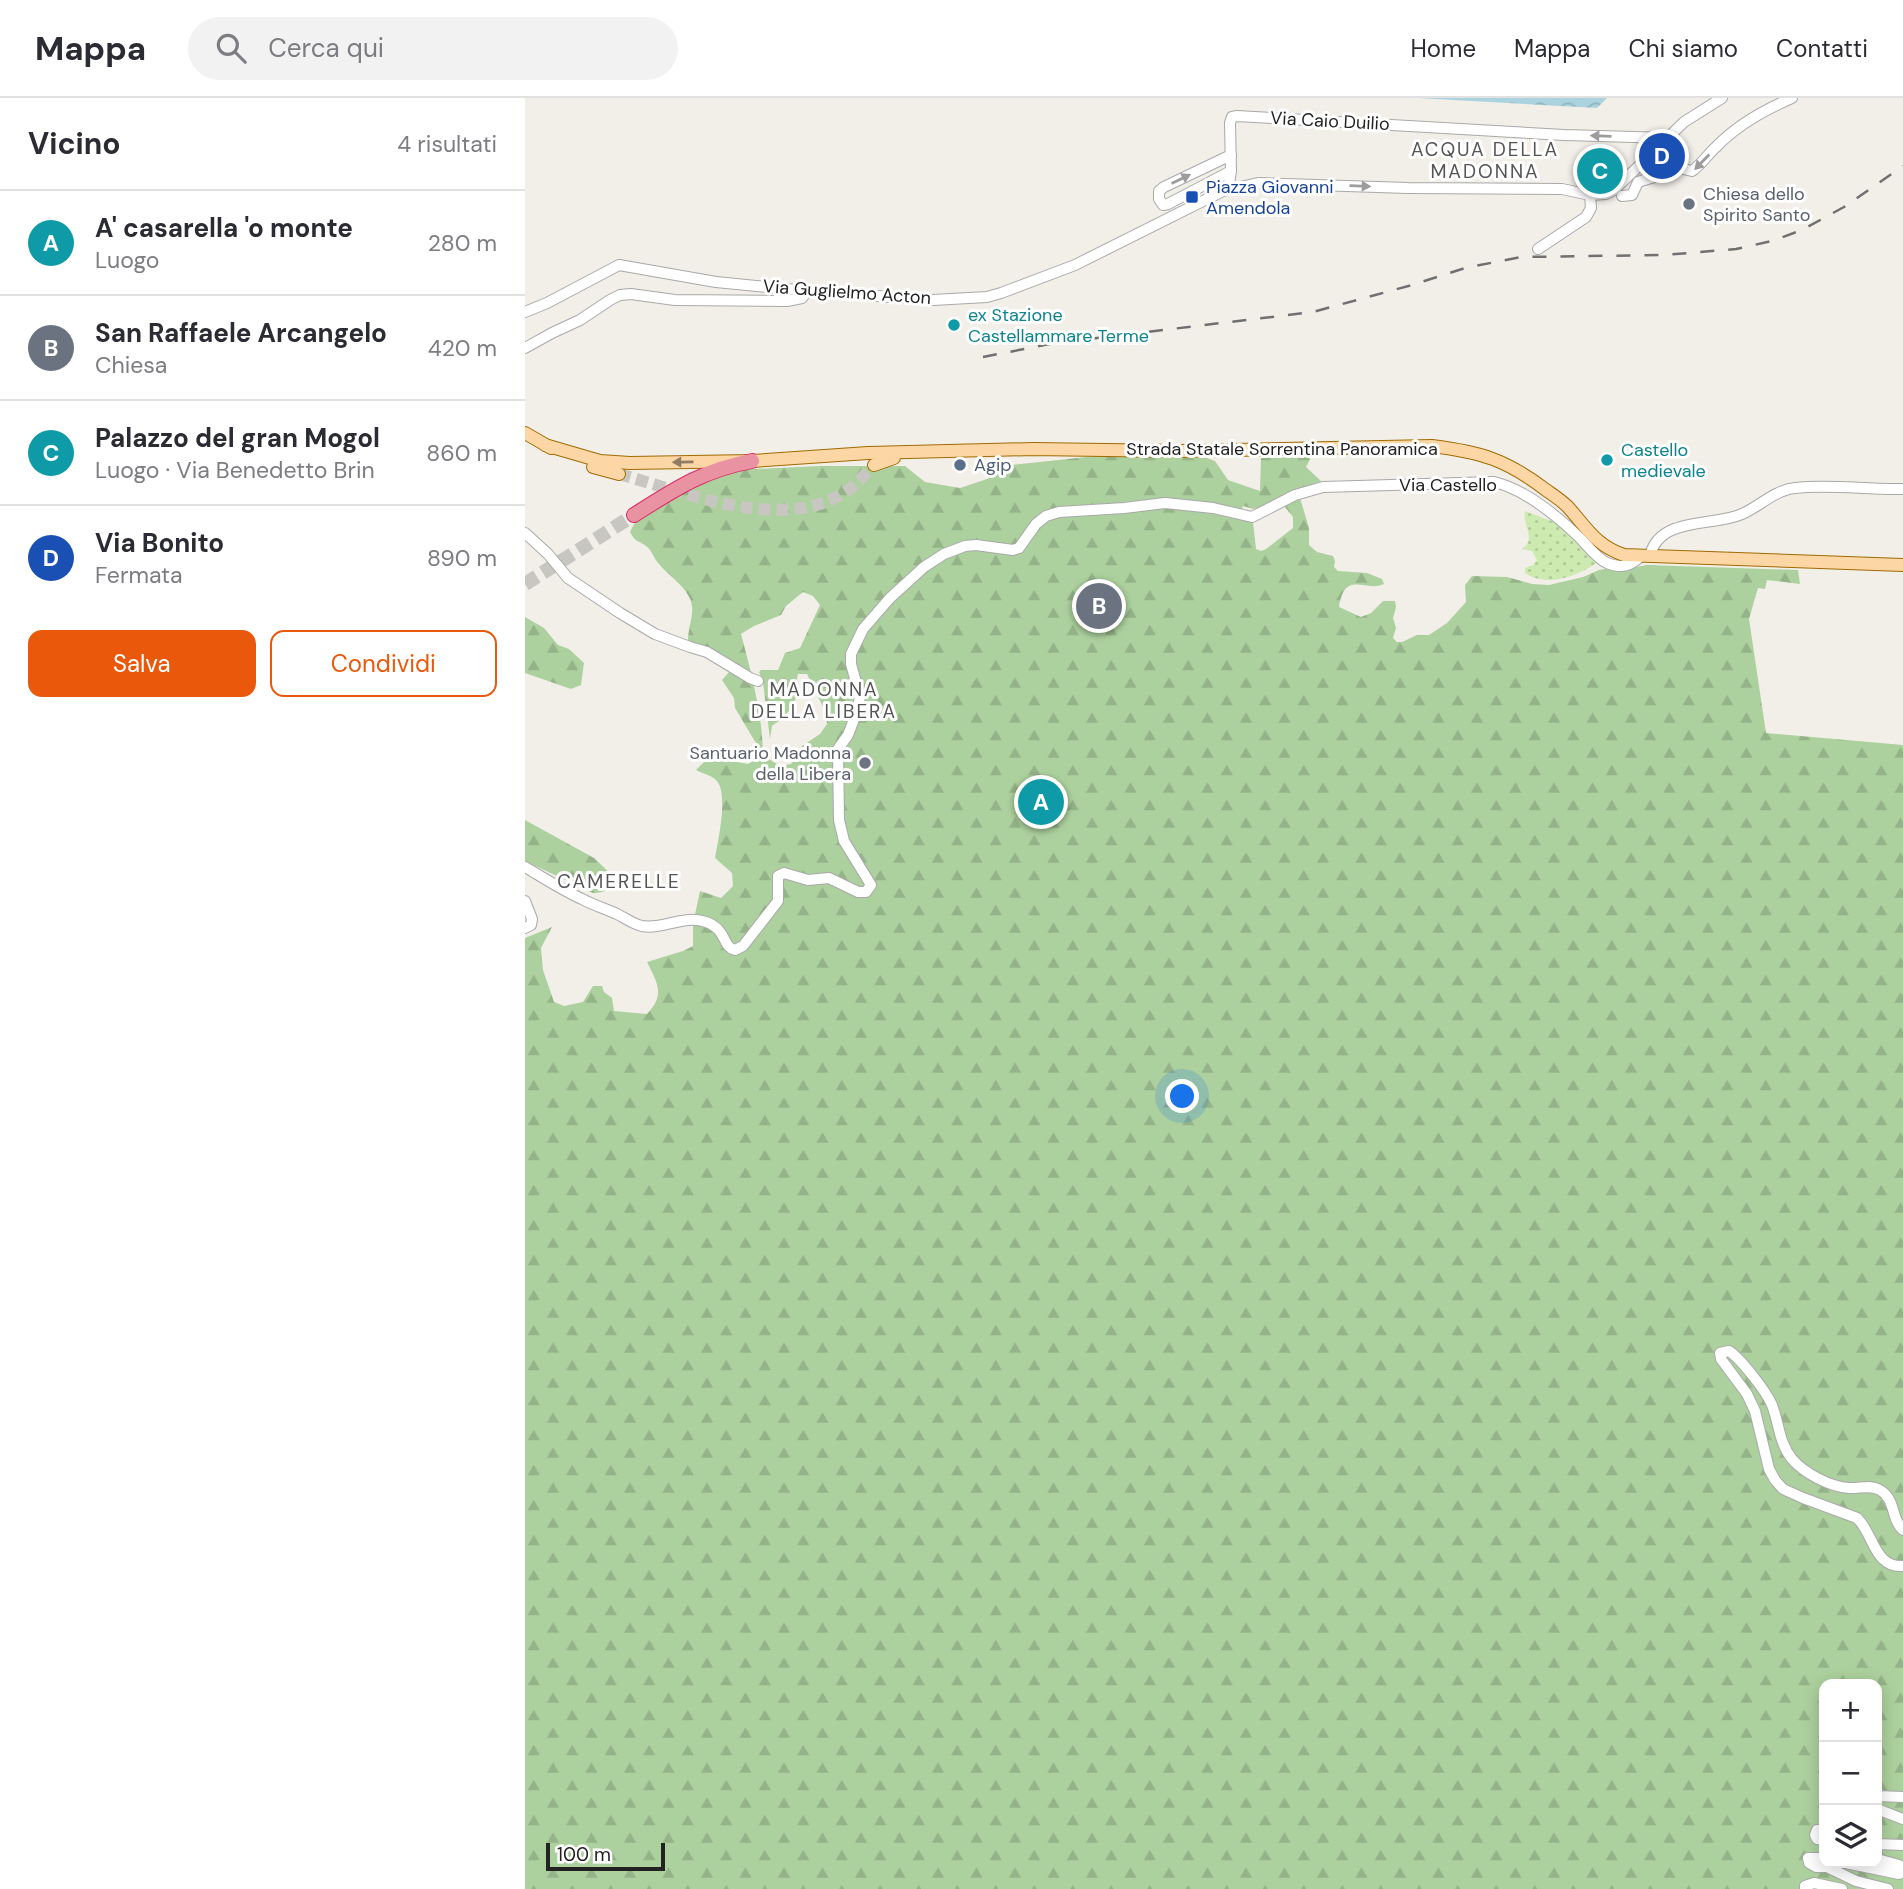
<!DOCTYPE html>
<html lang="it">
<meta charset="utf-8">
<style>
body{margin:0;font-family:"DM Sans",sans-serif;background:#f2f2f3;color:#2b2b33}
.controls{position:absolute;right:21px;bottom:21px;display:grid;overflow:hidden;border-radius:14px;box-shadow:0 4px 18px #0003}
.controls button{width:63px;height:63px;display:grid;place-items:center;padding:0;border:0;border-bottom:2px solid #e1e1e2;background:#fff;color:#2b2b33;font:35px sans-serif}
.scale{position:absolute;left:21px;bottom:18px;width:119px;box-sizing:border-box;padding-left:7px;border:4px solid #222;border-top:0;font-size:19px;line-height:24px;white-space:nowrap;color:#222;-webkit-text-stroke:5px #fff;paint-order:stroke}
.you{position:absolute;left:658px;top:999px;width:24px;height:24px;margin:-18px;border:5px solid #fff;border-radius:50%;background:#1a73e8;box-shadow:0 0 0 10px #1a73e833}
.badge{display:grid;place-items:center;width:46px;height:46px;border-radius:50%;background:#ea580c;color:#fff;font-size:23px;font-weight:700}
.pin{position:absolute;translate:-50% -50%;border:4px solid #fff;box-shadow:0 2px 7px #0006}
.list{margin:0;padding:0;list-style:none}
h2{display:flex;justify-content:space-between;align-items:center;height:91px;margin:0;padding:0 28px;font-size:30px}
h2 small{font-size:23px;font-weight:400;color:#7c7c81}
.list li{display:grid;grid-template-columns:46px 1fr auto;gap:21px;align-items:center;box-sizing:border-box;height:105px;padding:0 28px;border-top:2px solid #e1e1e2}
.list b{display:block;font-size:26px;white-space:nowrap}
.list p{margin:0;font-size:23px;white-space:nowrap;color:#7c7c81}
.list em{font-size:23px;font-style:normal;color:#7c7c81}
.actions{display:flex;gap:14px;padding:21px 28px}
.actions a{flex:1;padding:16px 0;border:2px solid #ea580c;border-radius:14px;text-align:center;font-size:24px;color:#ea580c}
.actions .main{background:#ea580c;color:#fff}
.icon{flex:none;width:38px;height:38px;fill:none;stroke:currentColor;stroke-width:2;stroke-linecap:round;stroke-linejoin:round}
.map{position:relative;flex:none;width:1378px;height:1791px;overflow:hidden}
header{display:flex;align-items:center;gap:42px;box-sizing:border-box;height:98px;padding:0 35px;background:#fff;border-bottom:2px solid #e1e1e2}
header strong{font-size:33px}
nav{display:flex;gap:38px;margin-inline-start:auto;font-size:24px}
.search{width:490px;height:63px;background:#f2f2f3;display:flex;align-items:center;gap:18px;box-sizing:border-box;padding:0 24px;border-radius:38px;color:#7c7c81;font-size:26px}
main{display:flex}
aside{flex:1;background:#fff}
.map>svg:first-child{display:block}
.grass{fill:url(#grass-dots)}
.forest{fill:url(#forest-firs);fill-rule:evenodd}
.water{fill:url(#water-waves)}
.lines{fill:none;stroke-linecap:round;stroke-linejoin:round}
.major-tunnel{stroke:#c8c6c1;stroke-width:12;stroke-dasharray:12 6;stroke-linecap:butt}
.highway-tunnel{stroke:#c8c6c1;stroke-width:14;stroke-dasharray:14 7;stroke-linecap:butt}
.minor-casing{stroke:#a9a9a9;stroke-width:12}
.major-casing{stroke:#a06b00;stroke-width:14}
.highway-casing{stroke:#dc2a67;stroke-width:16}
.minor{stroke:#fff;stroke-width:10}
.major{stroke:#fcd6a4;stroke-width:12}
.highway{stroke:#e892a2;stroke-width:14}
.rail{stroke:#707070;stroke-width:2.5;stroke-dasharray:14 14;stroke-linecap:butt}
.oneway{fill:#9c9c9c}
.oneway2{fill:#8f7c63}
.transit-dot{fill:#1a4fb4;stroke:#fff;stroke-width:2.5}
.worship-dot{fill:#6b7280;stroke:#fff;stroke-width:2.5}
.culture-dot{fill:#0f9aa8;stroke:#fff;stroke-width:2.5}
.service-dot{fill:#5c6f8a;stroke:#fff;stroke-width:2.5}
.labels{text-anchor:middle;stroke-width:6;stroke-linejoin:round;paint-order:stroke}
.street-label{font-size:18px;fill:#222;stroke:#fff}
.transit-label{font-size:18px;fill:#164399;stroke:#fff;text-anchor:start}
.worship-label{font-size:18px;fill:#5b616d;stroke:#fff;text-anchor:start}
.culture-label{font-size:18px;fill:#0d838f;stroke:#fff;text-anchor:start}
.service-label{font-size:18px;fill:#4e5e75;stroke:#fff;text-anchor:start}
.neighbourhood-label{font-size:19px;letter-spacing:2px;fill:#555;stroke:#fff}
</style>
<header>
<strong>Mappa</strong>
<div class="search"><svg class="icon" aria-label="search" viewBox="0 0 24 24"><circle cx="10" cy="10" r="6"/><path d="M15 15l6 6"/></svg>Cerca qui</div>
<nav><a>Home</a><a>Mappa</a><a>Chi siamo</a><a>Contatti</a></nav>
</header>
<main>
<aside>
<h2>Vicino<small>4 risultati</small></h2>
<ul class="list">
<li><span class="badge" style="background:#0f9aa8">A</span><div><b>A' casarella 'o monte</b><p>Luogo</p></div><em>280 m</em></li>
<li><span class="badge" style="background:#6b7280">B</span><div><b>San Raffaele Arcangelo</b><p>Chiesa</p></div><em>420 m</em></li>
<li><span class="badge" style="background:#0f9aa8">C</span><div><b>Palazzo del gran Mogol</b><p>Luogo · Via Benedetto Brin</p></div><em>860 m</em></li>
<li><span class="badge" style="background:#1a4fb4">D</span><div><b>Via Bonito</b><p>Fermata</p></div><em>890 m</em></li>
</ul>
<div class="actions"><a class="main">Salva</a><a>Condividi</a></div>
</aside>
<div class="map">
<svg width="1378" height="1791" viewBox="0 0 1378 1791">
<defs>
<pattern id="grass-dots" width="8" height="8" patternUnits="userSpaceOnUse" patternTransform="scale(1.75)"><rect width="8" height="8" fill="#cdebb0"/><path d="M2 2h.1M6 6h.1" fill="none" stroke="#b0c997" stroke-width="1.8" stroke-linecap="round"/></pattern>
<pattern id="forest-firs" width="22" height="20" patternUnits="userSpaceOnUse" patternTransform="scale(1.75)"><rect width="22" height="20" fill="#add19e"/><path d="M5 1l3.5 6h-7zM16 11l3.5 6h-7z" fill="#95b388"/></pattern>
<pattern id="water-waves" width="16" height="10" patternUnits="userSpaceOnUse" patternTransform="scale(1.75)"><rect width="16" height="10" fill="#aad3df"/><path d="M0 5q4-4 8 0t8 0" fill="none" stroke="#92b5bf"/></pattern>
</defs>
<rect width="100%" height="100%" fill="#f2efe9"/>
<path class="grass" d="M1000 413 1029 424 1045 433 1073 464C1054 478 1021 490 1000 475V470L1008 467 1012 462 1007 453 997 451C1012 441 997 427 1000 413Z"/>
<g class="forest">
<path d="M571 358 682 360 690 363 703 382 735 393 736 360 786 359 781 369 796 383 753 400 741 408 728 411 718 408 713 420 728 424 731 451 736 453 741 451 768 430V419L760 409 763 404 775 400 784 430V447L792 454 808 458 810 463 809 469 813 473 842 475 857 481 859 486C840 495 820 471 814 509L836 519 846 515 858 503H870L871 509 868 520 871 530 868 540 872 544H877L892 537H904L922 525 941 504 940 487 947 478 982 479 1007 486 1024 487 1058 479 1074 472 1085 470 1094 472 1122 467 1273 472 1275 486 1242 482 1240 491 1233 490 1224 521 1241 635 1378 647V1791H0V840L27 829 16 850 18 872 29 904 39 908 58 904 68 888H77L79 894 87 900 89 913 122 916C141 896 132 885 122 864L158 853 168 848V826L175 793 196 800 208 788 207 775 190 760C193 743 204 694 191 682 186 677 176 675 171 672L191 652 212 664 223 666 238 657 210 610 209 600 197 582 204 574 210 564 193 555 163 543C163 533 166 525 167 515 170 493 146 481 134 466 129 461 127 452 121 448 112 441 112 446 105 434L110 424 146 401 189 379 208 372 295 368H380L400 384 435 390 462 381 486 367ZM278 494 288 498 295 507 275 550 260 555 253 572H236L234 574 238 584 245 641 247 628C258 621 271 608 272 594 273 588 271 583 273 576H282L301 615 302 626 295 636 277 648 266 666 255 668 238 657C238 619 226 573 216 536L229 528 256 517 261 508ZM1299 1586H1352V1765H1299Z"/>
<polygon points="0,519 19,530 33,547 44,551 59,565 56,587 46,591 0,575"/>
<path d="M0 722 69 760 89 779C86 791 81 795 68 795L0 763Z"/>
</g>
<polygon class="water" points="892,0 1082,0 1072,10"/>
<g class="lines">
<path class="major-tunnel" d="M94 376C160 394 253 434 317 396 330 389 339 377 349 367"/>
<polyline class="highway-tunnel" points="0,486 109,417"/>
<g class="minor-casing">
<g id="minor">
<path d="M1144 40 1143 55 1154 70 1167 73C1177 66 1182 57 1191 49 1212 27 1239 12 1267 0"/>
<polyline points="706,57 639,89 634,93 634,101 638,107 643,106 706,73"/>
<polyline points="703,92 706,73 705,25 707,19 712,18 1039,37 1144,40"/>
<path d="M1097 98 1107 97 1113 84C1127 79 1142 77 1154 70"/>
<polyline points="1013,151 1061,119 1066,110 1065,97"/>
<polyline points="0,214 22,205 94,167 191,184 282,193 408,202 462,199 476,195 550,167 698,93 733,85 883,90 1037,91 1065,97 1081,96 1089,92 1159,24 1197,0"/>
<polyline points="0,250 27,235 55,222 85,202 95,197 106,196 150,202 262,203 277,200 282,193"/>
<polyline points="0,435 23,456 43,480 95,515 130,536 165,549 182,554 225,580 233,583"/>
<path d="M1125 458C1134 418 1188 429 1217 416 1235 408 1250 392 1270 390 1306 386 1342 392 1378 391"/>
<path d="M0 769C19 780 37 792 57 801 68 807 81 811 92 816 100 820 108 826 117 828 138 832 160 816 181 824 203 832 196 848 210 852L218 848 253 803V778L259 775 283 782 304 780 333 794H341L346 787 319 743 314 722 313 651 323 637 331 616 335 599 326 566V556L338 531 365 500 399 469 419 456 440 448 451 447 488 452 494 450 511 426 521 418 534 414 599 410 640 405 688 410 727 419 770 397 798 389 969 384C999 391 1032 418 1054 439 1063 448 1071 460 1082 465 1097 471 1105 468 1116 458"/>
<polyline points="0,803 7,821 6,827 0,830"/>
<path d="M1378 1432C1366 1422 1371 1401 1355 1392 1345 1386 1334 1391 1324 1390 1305 1389 1279 1375 1267 1361 1254 1345 1254 1325 1247 1307 1241 1293 1216 1261 1204 1253L1195 1255 1196 1261 1222 1296 1230 1313 1244 1371 1250 1382 1258 1391 1278 1400 1332 1420C1349 1436 1349 1470 1378 1468"/>
<polyline points="1352,1698 1378,1699"/>
<polyline points="1352,1711 1378,1721"/>
<polyline points="1299,1732 1292,1732 1290,1737 1292,1741 1299,1742"/>
<polyline points="1352,1746 1378,1747"/>
<polyline points="1299,1760 1283,1760 1284,1765 1291,1769 1302,1769 1331,1783 1363,1791"/>
<polyline points="1321,1765 1374,1776 1375,1772 1374,1767 1352,1761"/>
<polyline points="1280,1791 1280,1788 1289,1785 1317,1791"/>
</g>
</g>
<g class="major-casing">
<g id="major">
<polyline points="0,335 26,350"/>
<path d="M20 347 75 363 105 365 227 363 343 355 508 351 653 353 907 348C956 354 982 362 1021 392 1028 397 1036 402 1043 409 1061 429 1071 448 1099 457L1378 467"/>
<polyline points="349,367 369,360"/>
<polyline points="68,369 94,376"/>
</g>
</g>
<g class="highway-casing">
<path id="highway" d="M109 417C150 391 178 372 227 363"/>
</g>
<use href="#minor" class="minor"/>
<use href="#major" class="major"/>
<use href="#highway" class="highway"/>
<polyline class="rail" points="458,259 530,245 788,214 887,187 940,170 996,159 1139,157 1211,151 1247,143 1277,132 1319,109 1378,68"/>
</g>
<defs><path id="oneway-solid" d="M-6-.8H1V-3.2L6.5 0L1 3.2V.8H-6Z" transform="scale(1.75)"/></defs>
<g class="oneway">
<use href="#oneway-solid" transform="translate(1076 38) rotate(-178)"/>
<use href="#oneway-solid" transform="translate(1177 64) rotate(134)"/>
<use href="#oneway-solid" transform="translate(656 81) rotate(-26)"/>
<use href="#oneway-solid" transform="translate(835 88) rotate(2)"/>
</g>
<use class="oneway2" href="#oneway-solid" transform="translate(158 364) rotate(179)"/>
<rect class="transit-dot" x="660" y="92" width="14" height="14" rx="3.5"/>
<g class="worship-dot">
<circle cx="1164" cy="106" r="7"/>
<circle cx="340" cy="665" r="7"/>
</g>
<g class="culture-dot">
<circle cx="429" cy="227" r="7"/>
<circle cx="1082" cy="362" r="7"/>
</g>
<circle class="service-dot" cx="435" cy="367" r="7"/>
<g class="labels">
<g class="street-label">
<text transform="translate(805 23) rotate(3)" y="6">Via Caio Duilio</text>
<text transform="translate(322 194) rotate(4)" y="6">Via Guglielmo Acton</text>
<text x="757" y="357">Strada Statale Sorrentina Panoramica</text>
<text x="923" y="393">Via Castello</text>
</g>
<g class="transit-label">
<text x="681" y="95">Piazza Giovanni<tspan x="681" dy="21">Amendola</tspan></text>
</g>
<g class="worship-label">
<text x="1178" y="102">Chiesa dello<tspan x="1178" dy="21">Spirito Santo</tspan></text>
<text x="326" y="661" text-anchor="end">Santuario Madonna<tspan x="326" dy="21">della Libera</tspan></text>
</g>
<g class="culture-label">
<text x="443" y="223">ex Stazione<tspan x="443" dy="21">Castellammare Terme</tspan></text>
<text x="1096" y="358">Castello<tspan x="1096" dy="21">medievale</tspan></text>
</g>
<g class="service-label">
<text x="449" y="373">Agip</text>
</g>
<g class="neighbourhood-label">
<text x="960" y="58">ACQUA DELLA<tspan x="960" dy="22">MADONNA</tspan></text>
<text x="299" y="598">MADONNA<tspan x="299" dy="22">DELLA LIBERA</tspan></text>
<text x="94" y="790">CAMERELLE</text>
</g>
</g>
</svg>
<div class="controls">
<button>+</button>
<button>−</button>
<button><svg class="icon" aria-label="layers" viewBox="0 0 24 24"><path d="M12 4l9 5-9 5-9-5zM3 14l9 5 9-5"/></svg></button>
</div>
<div class="scale">100 m</div>
<div class="you"></div>
<div class="pin badge" style="left:516px;top:704px;background:#0f9aa8">A</div>
<div class="pin badge" style="left:574px;top:508px;background:#6b7280">B</div>
<div class="pin badge" style="left:1075px;top:73px;background:#0f9aa8">C</div>
<div class="pin badge" style="left:1137px;top:58px;background:#1a4fb4">D</div>
</div>
</main>
